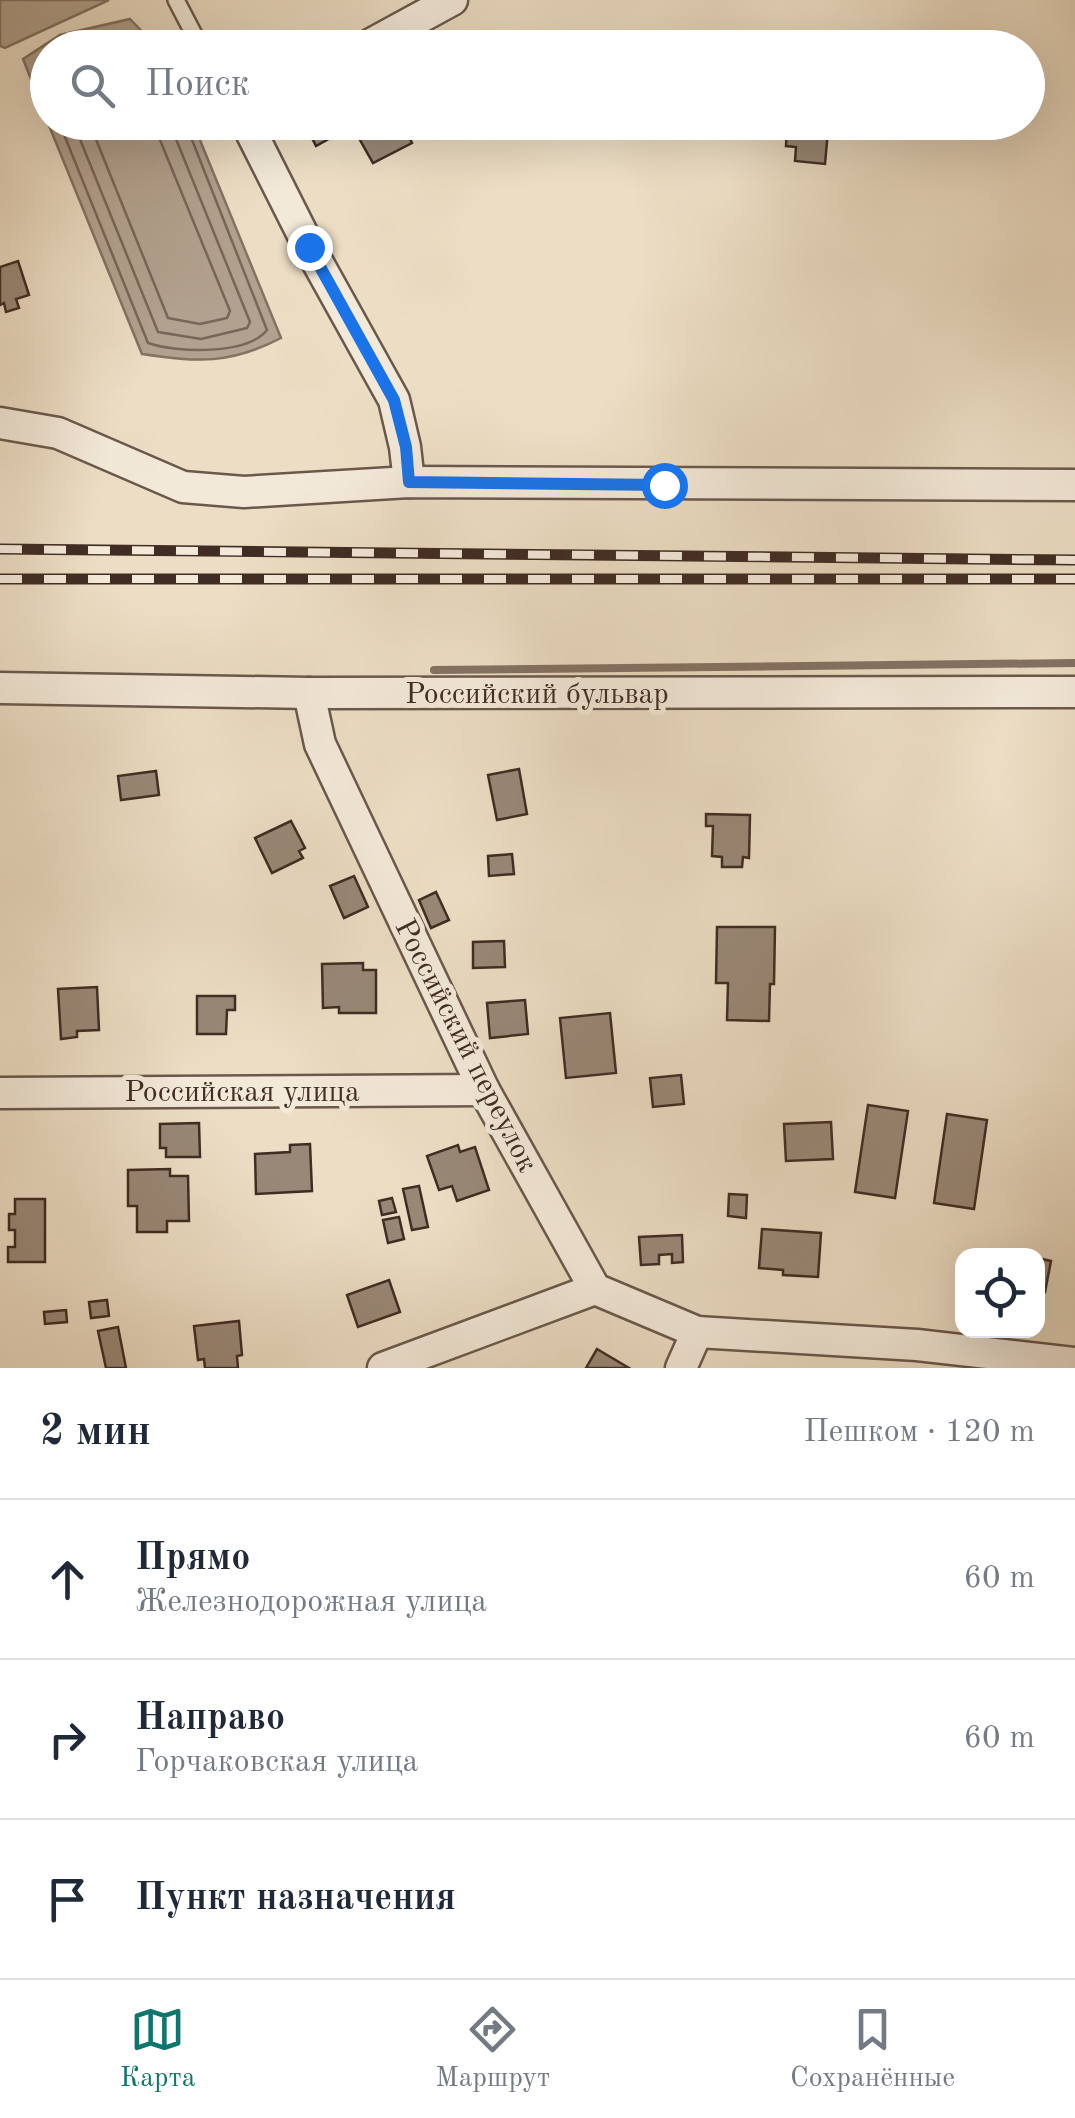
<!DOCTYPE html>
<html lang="ru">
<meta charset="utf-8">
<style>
body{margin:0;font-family:"Old Standard TT",serif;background:#f6f6f7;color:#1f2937}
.controls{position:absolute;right:30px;bottom:30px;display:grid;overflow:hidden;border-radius:20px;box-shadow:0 10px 40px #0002}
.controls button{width:90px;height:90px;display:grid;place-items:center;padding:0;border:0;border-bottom:2px solid #e0e1e3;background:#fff;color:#1f2937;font:50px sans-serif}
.stop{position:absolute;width:30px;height:30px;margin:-22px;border:8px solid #1a73e8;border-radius:50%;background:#fff}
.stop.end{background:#1a73e8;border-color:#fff;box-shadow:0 2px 10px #0008}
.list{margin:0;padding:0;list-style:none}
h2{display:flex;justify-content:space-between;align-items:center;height:130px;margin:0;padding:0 40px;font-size:42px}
h2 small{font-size:32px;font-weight:400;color:#747a83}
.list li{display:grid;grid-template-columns:65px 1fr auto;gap:30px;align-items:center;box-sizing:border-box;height:160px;padding:0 40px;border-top:2px solid #e0e1e3}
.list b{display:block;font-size:38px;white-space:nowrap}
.list p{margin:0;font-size:32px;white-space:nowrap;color:#747a83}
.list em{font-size:32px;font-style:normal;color:#747a83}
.icon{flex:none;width:55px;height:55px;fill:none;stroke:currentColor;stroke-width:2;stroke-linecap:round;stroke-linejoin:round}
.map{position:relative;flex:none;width:1075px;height:1368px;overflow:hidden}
.search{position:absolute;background:#fff;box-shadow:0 10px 40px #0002;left:30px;right:30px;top:30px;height:110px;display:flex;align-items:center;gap:25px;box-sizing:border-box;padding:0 35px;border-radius:55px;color:#747a83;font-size:38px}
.sheet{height:610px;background:#fff}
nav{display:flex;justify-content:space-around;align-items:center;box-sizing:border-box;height:140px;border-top:2px solid #e0e1e3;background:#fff;font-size:28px;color:#747a83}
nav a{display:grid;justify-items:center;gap:5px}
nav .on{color:#0f766e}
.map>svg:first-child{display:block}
.water{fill:#b2a18e;stroke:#847264;stroke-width:2.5}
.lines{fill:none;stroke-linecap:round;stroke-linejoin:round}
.shore{stroke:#796659;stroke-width:2.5}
.stream{stroke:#847264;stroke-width:8}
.building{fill:#987;stroke:#402c24;stroke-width:2.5}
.lane-casing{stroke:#6b584c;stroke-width:20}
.street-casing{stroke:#6b584c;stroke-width:35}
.lane{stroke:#f3e9d9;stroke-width:15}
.street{stroke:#f3e9d9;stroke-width:30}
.rail-casing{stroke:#402c24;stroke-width:11}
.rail{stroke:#f3e9d9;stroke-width:8;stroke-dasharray:22;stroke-linecap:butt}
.route{stroke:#1a73e8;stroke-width:12}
.labels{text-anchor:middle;stroke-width:10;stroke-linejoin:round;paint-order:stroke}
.street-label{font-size:30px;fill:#402c24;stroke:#f3e9d9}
</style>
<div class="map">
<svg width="1075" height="1368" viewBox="0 0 1075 1368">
<rect width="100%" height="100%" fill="#ecddc4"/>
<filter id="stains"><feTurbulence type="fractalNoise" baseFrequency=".002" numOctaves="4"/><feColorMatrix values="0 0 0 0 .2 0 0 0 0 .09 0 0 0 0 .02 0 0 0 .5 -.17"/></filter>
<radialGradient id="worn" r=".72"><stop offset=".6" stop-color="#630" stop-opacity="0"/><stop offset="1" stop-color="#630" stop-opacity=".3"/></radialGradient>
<g class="water">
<polygon points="0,0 109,0 5,48 0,46"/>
<polygon points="130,19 157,47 48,48 47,120 23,59 60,35"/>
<path d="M48 123H193L281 338C229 365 198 362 142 354Z"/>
</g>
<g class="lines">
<g class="shore">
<path d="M59 122 148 343C177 353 247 355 267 330L185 122"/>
<polyline points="73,122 158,332 201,339 247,328 250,322 174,134 172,122"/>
<polyline points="89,122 168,318 200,324 227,318 230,311 160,140 157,122"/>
</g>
<polyline class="stream" points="434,670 1075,663"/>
</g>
<g class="building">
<polygon points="304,122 402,122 412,143 373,163 352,126 316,146"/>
<polygon points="787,127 828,131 825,164 795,161 796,147 786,146"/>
<polygon points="18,261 29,295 16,299 19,308 6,312 4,303 0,305 0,267"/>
<polygon points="519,769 527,814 497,820 488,775"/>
<polygon points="156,771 159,795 121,800 118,776"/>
<polygon points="706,814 750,815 749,858 743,857 742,867 722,867 722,857 712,856 713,826 706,826"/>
<polygon points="291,821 305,848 299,851 303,858 272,873 255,838"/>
<polygon points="512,854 514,874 489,876 488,856"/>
<polygon points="354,876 368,907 344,918 330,886"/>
<polygon points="436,892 449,920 431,928 419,900"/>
<polygon points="717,927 775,927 774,984 770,984 769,1021 727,1020 728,983 716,983"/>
<polygon points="504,941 505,967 473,968 473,942"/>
<polygon points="363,963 363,970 376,970 376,1013 339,1013 339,1007 323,1008 322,964"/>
<polygon points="97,987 99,1030 77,1031 77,1037 61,1039 58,989"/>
<polygon points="197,996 235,996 235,1010 227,1010 226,1034 197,1034"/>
<polygon points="525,1000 528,1034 490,1038 487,1003"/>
<polygon points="610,1013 616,1073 566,1078 560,1018"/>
<polygon points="681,1075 684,1104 653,1107 650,1078"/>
<polygon points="868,1105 908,1111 895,1198 855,1192"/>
<polygon points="947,1114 987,1120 974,1209 934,1203"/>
<polygon points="831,1122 833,1159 786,1161 784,1124"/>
<polygon points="199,1123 200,1157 166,1157 166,1148 160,1148 160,1124"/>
<polygon points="310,1144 312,1191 256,1194 255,1154 290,1152 290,1145"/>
<polygon points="458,1145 460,1152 475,1147 489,1190 457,1201 452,1186 439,1190 427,1156"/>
<polygon points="170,1169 170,1176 188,1176 189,1221 167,1221 167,1232 137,1232 137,1206 128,1206 128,1170"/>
<polygon points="419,1186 428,1227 412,1230 403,1189"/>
<polygon points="729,1194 747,1195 746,1218 728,1216"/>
<polygon points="392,1198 396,1212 382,1215 379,1201"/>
<polygon points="15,1199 45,1199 45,1262 8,1262 8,1247 15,1247 15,1230 9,1230 9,1214 15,1214"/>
<polygon points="399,1217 404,1239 388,1243 383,1220"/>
<polygon points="762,1229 821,1233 818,1277 783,1275 783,1270 759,1268"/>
<polygon points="682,1235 683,1262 672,1263 672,1254 659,1255 659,1264 641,1265 639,1237"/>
<polygon points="1038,1258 1051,1261 1045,1292 1038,1290"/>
<polygon points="389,1280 400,1312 358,1327 347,1295"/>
<polygon points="107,1300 109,1316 91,1318 89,1302"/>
<polygon points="66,1310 67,1322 45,1324 44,1312"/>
<polygon points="239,1321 242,1355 237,1356 238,1368 205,1368 204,1359 198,1360 194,1326"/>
<polygon points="118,1327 126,1368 106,1368 98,1331"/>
<polygon points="597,1349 629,1368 586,1368"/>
</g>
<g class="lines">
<g class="lane-casing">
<polyline id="lane" points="176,0 201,48"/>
</g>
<g class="street-casing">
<g id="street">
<polyline points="364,48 452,0"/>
<polyline points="246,122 309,247 394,400 405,447 409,482"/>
<polyline points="0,423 58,433 183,487 244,492 409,482 1075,485"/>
<polyline points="0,688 309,693 1075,692"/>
<polyline points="309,693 320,744 484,1090 595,1289 697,1332 917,1345 1075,1363"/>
<polyline points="0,1093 484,1090"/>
<polyline points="383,1368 595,1289"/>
<polyline points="681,1368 697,1332"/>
</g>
</g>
<use href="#lane" class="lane"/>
<use href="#street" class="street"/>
<g class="rail-casing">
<g id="rail">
<polyline points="0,549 1075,560"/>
<polyline points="0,579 1075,579"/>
</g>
</g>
<use href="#rail" class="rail"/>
</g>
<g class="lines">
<polyline class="route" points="309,247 394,400 406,447 409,482 664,485"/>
</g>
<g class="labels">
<g class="street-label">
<text x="537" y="703">Российский бульвар</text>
<text transform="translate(467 1045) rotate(63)" y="10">Российский переулок</text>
<text x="242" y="1101">Российская улица</text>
</g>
</g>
<rect width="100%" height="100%" filter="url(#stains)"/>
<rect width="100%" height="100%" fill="url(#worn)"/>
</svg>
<div class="controls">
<button><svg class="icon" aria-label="locate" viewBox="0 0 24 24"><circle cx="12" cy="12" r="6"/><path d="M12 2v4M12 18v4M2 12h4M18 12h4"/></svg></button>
</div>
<div class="stop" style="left:664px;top:485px"></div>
<div class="stop end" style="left:309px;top:247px"></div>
<div class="search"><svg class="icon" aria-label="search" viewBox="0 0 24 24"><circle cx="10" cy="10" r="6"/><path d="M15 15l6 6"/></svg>Поиск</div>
</div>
<section class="sheet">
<h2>2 мин<small>Пешком · 120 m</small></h2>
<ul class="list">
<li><svg class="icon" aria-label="ahead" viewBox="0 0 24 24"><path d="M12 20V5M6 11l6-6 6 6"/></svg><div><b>Прямо</b><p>Железнодорожная улица</p></div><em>60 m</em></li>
<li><svg class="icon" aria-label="right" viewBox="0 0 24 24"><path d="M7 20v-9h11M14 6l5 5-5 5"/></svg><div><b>Направо</b><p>Горчаковская улица</p></div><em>60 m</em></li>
<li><svg class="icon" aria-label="arrive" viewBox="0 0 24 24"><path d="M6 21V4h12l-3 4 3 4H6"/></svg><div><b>Пункт назначения</b></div></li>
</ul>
</section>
<nav>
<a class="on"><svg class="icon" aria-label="map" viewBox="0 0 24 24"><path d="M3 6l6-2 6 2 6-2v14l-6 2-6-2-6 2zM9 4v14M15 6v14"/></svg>Карта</a>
<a><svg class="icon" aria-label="directions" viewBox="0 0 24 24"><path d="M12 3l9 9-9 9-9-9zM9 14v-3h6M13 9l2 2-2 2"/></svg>Маршрут</a>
<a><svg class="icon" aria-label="saved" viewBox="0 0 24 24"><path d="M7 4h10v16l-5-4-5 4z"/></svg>Сохранённые</a>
</nav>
